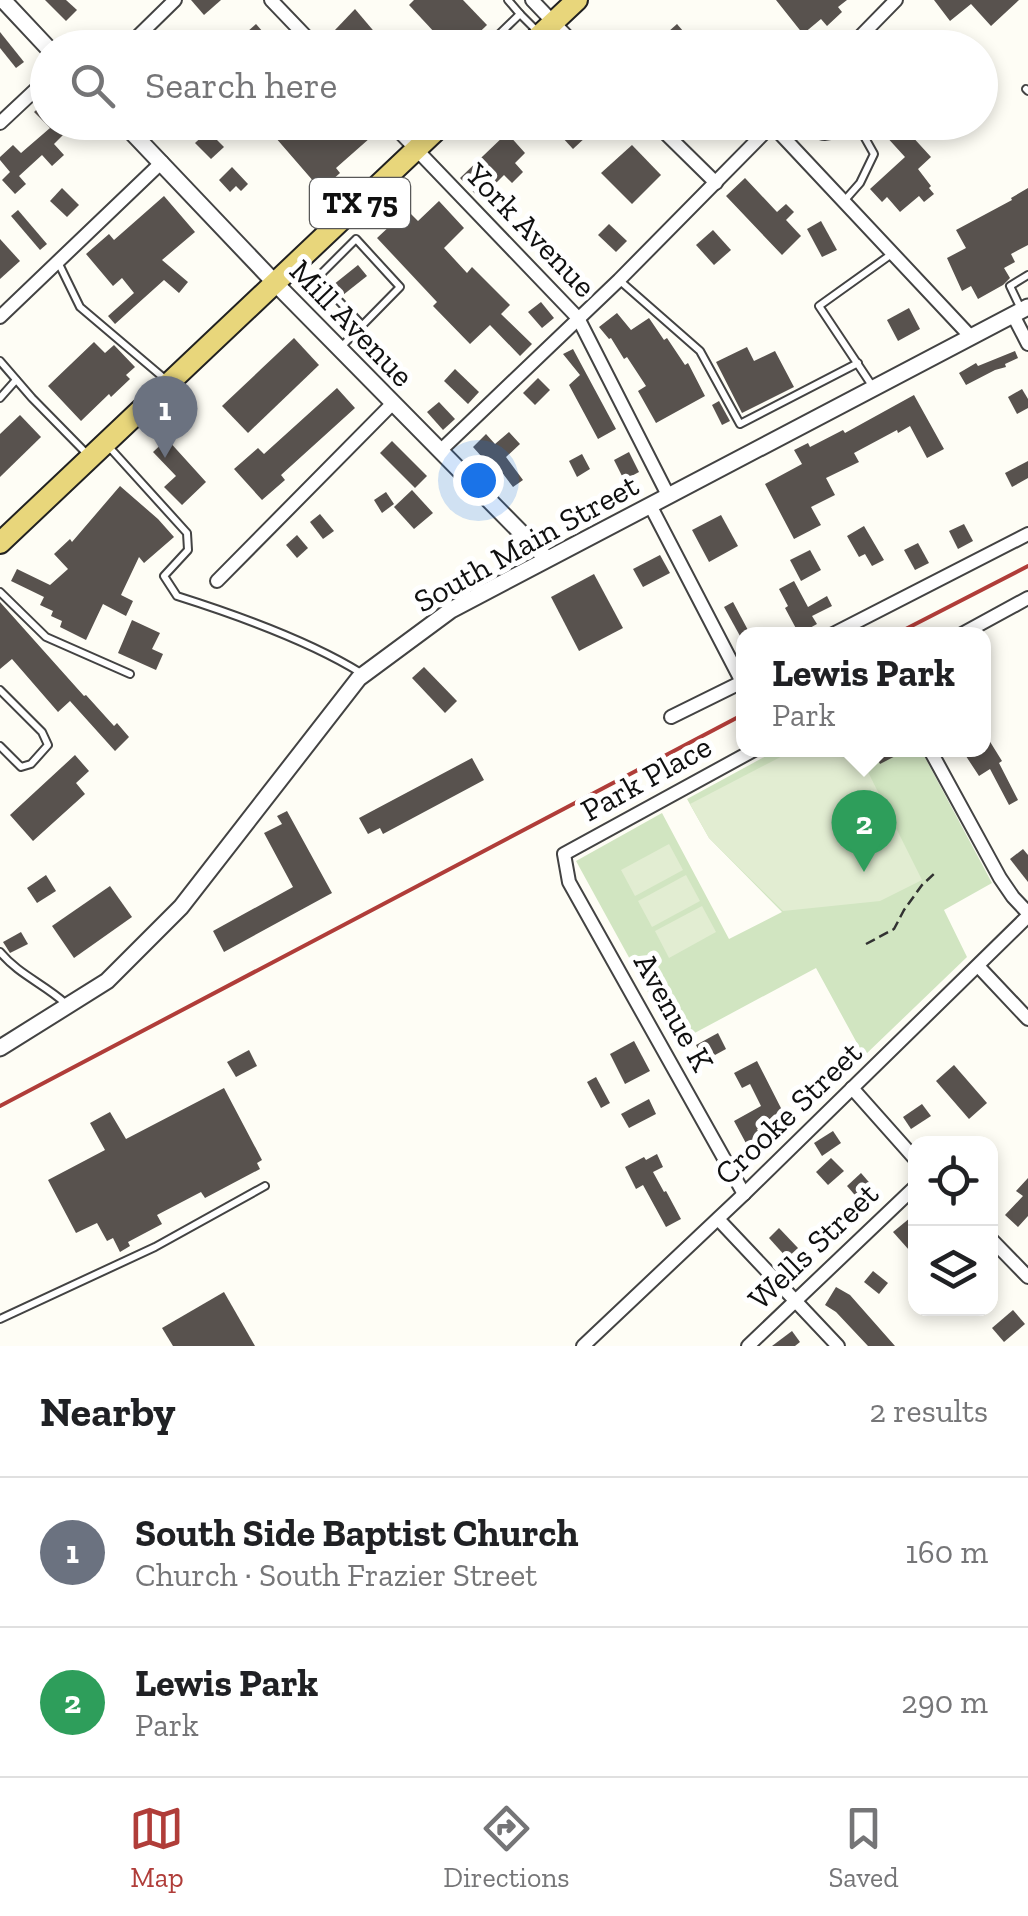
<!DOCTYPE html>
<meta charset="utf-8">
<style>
body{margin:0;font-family:"Zilla Slab",serif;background:#f6f6f6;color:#202124}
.controls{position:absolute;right:30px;bottom:30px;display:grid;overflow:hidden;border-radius:20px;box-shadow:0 5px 15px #0003}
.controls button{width:90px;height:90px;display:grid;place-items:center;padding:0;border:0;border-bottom:2px solid #e0e0e0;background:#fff;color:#202124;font:50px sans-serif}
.you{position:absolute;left:478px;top:480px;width:35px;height:35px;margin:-25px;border:8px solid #fff;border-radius:50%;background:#1a73e8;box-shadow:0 0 0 15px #1a73e833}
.badge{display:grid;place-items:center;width:65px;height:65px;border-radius:50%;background:#b03d39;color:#fff;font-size:32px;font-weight:700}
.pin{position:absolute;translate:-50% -82px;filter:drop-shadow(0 2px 5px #0008)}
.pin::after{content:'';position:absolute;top:52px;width:35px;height:30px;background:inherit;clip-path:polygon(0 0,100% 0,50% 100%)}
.popup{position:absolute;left:736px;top:627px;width:255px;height:130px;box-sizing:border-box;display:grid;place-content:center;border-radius:20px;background:#fff;filter:drop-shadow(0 2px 8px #0005);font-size:32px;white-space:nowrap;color:#757577}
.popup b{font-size:38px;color:#202124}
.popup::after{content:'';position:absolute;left:50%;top:100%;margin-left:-20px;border:20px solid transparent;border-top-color:#fff}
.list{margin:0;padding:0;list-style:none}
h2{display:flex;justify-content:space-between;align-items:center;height:130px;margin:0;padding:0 40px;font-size:42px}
h2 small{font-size:32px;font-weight:400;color:#757577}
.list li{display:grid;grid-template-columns:65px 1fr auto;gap:30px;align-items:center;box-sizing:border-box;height:150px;padding:0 40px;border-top:2px solid #e0e0e0}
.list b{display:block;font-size:38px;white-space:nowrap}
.list p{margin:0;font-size:32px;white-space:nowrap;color:#757577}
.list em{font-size:32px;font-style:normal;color:#757577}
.icon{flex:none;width:55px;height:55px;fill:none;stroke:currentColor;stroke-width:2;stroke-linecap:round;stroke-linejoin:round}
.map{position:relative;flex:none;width:1028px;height:1346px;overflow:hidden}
.search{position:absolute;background:#fff;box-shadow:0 5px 15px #0003;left:30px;right:30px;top:30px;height:110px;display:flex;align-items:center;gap:25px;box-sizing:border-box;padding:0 35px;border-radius:55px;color:#757577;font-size:38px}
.sheet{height:430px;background:#fff}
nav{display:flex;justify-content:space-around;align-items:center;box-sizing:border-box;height:140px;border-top:2px solid #e0e0e0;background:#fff;font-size:28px;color:#757577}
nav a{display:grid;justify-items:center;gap:5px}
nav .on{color:#b03d39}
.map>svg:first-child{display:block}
.green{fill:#d1e5c1}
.pitch{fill:#e2edd2}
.building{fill:#58524e}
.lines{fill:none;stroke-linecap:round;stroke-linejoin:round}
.service-casing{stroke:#434343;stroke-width:10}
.minor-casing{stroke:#434343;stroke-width:16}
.tertiary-casing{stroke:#434343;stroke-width:19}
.primary-casing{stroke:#212121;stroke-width:24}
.path{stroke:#323232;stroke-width:2.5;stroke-dasharray:10 5;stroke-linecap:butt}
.service{stroke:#fff;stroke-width:6}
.minor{stroke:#fff;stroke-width:12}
.tertiary{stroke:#fff;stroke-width:15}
.primary{stroke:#e8d67b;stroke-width:20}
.rail{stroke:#b03d39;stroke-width:4}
.labels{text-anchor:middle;stroke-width:10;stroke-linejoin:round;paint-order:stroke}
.shield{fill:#fff;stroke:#585858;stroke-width:2.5}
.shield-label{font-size:30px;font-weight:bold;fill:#101010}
.street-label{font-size:32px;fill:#101010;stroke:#fff}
</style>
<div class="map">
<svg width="1028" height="1346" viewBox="0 0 1028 1346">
<rect width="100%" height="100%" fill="#fefdf5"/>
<polygon class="green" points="777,750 921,750 992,883 944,910 967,957 864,1056 816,968 676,1043 576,861 662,813 729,939 782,912 709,838 687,799"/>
<g class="pitch">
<polygon points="794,750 857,750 922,880 880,901 783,911 709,838 690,804"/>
<polygon points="669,844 683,870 635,896 621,870"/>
<polygon points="686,875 700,901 652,927 638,901"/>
<polygon points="702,906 716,932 669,958 655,931"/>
</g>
<g class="building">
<polygon points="45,0 66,0 77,10 66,21"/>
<polygon points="191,0 221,0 204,15"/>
<polygon points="414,0 463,0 487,25 463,48 449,48 409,5"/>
<polygon points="776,0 847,0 838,7 842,12 827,26 821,19 803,34"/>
<polygon points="934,0 1019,0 991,26 971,4 950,21"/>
<polygon points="355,9 383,42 377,48 353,48 335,30"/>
<polygon points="256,24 277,48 229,48"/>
<polygon points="677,24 689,38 677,48 650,48"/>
<polygon points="901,30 916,48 881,48"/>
<polygon points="0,32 24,62 16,68 0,48"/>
<polygon points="48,99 48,122 76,122 54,144 64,155 52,166 42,155 19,176 26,184 15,194 2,180 10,172 0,160 0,157 13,145 21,153 50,128 34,112"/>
<polygon points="262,122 340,122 348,132 358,124 370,138 336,168 340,173 321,190"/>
<polygon points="576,122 602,122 573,149 561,136"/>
<polygon points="873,122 899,122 931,157 918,169 931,186 929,188 934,194 924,202 919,196 900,212 887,197 882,202 870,189 905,157"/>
<polygon points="208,131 224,147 211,159 195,143"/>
<polygon points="507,133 525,153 515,163 523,172 512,183 504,175 480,199 460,178"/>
<polygon points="632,145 661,175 632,204 601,173"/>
<polygon points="232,167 248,184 241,191 236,186 230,192 219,180"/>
<polygon points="745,178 777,212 786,204 794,212 786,220 801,236 782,255 726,196"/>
<polygon points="62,188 79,205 67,217 50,201"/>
<polygon points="1028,188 1028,245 1011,254 1015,262 1004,268 1010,278 1003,285 978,299 971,286 962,291 947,258 966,248 956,230 1012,200 1011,198"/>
<polygon points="164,196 195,232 162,260 188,282 179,293 164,280 115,324 108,316 134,293 122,278 113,286 86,254 109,234 114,240"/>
<polygon points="439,201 464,228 444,248 467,273 472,267 510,305 501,314 532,344 520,356 490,325 470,344 433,306 437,302 377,238 407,210 418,221"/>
<polygon points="18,210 47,244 40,250 11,216"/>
<polygon points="821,221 837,250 822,257 807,229"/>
<polygon points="609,224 627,241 616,252 598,235"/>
<polygon points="713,230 731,250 714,265 696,245"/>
<polygon points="0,239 20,261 0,279"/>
<polygon points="358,265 367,276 343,295 333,285"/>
<polygon points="541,302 554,318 542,328 528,312"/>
<polygon points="909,308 920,329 898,341 887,320"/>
<polygon points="617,313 631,330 649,318 664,340 667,338 685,365 688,363 705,396 656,423 638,391 646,386 627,357 624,359 611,338 609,339 599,327"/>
<polygon points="294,338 319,365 248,433 222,406"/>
<polygon points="94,342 105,353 114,345 135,367 126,375 130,379 111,397 109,394 81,421 48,386"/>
<polygon points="747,347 754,361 775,351 794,387 742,413 716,362"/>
<polygon points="573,349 616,429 598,439 569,385 580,375 563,354"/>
<polygon points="1015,351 1018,358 1005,364 1006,367 995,370 966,385 959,373 976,363 978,366"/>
<polygon points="455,369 479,392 468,404 444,381"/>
<polygon points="538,378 550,390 535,405 523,393"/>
<polygon points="337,388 355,408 281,475 285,480 262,500 234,469 258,448 264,454"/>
<polygon points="1022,389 1028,399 1028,408 1017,414 1008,397"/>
<polygon points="914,395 944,449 927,458 910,426 898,433 897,430 854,453 859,462 826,478 835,495 811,507 821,525 794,539 765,484 802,464 794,450 808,443 810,447 843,430 845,433"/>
<polygon points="719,401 730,421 722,425 712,405"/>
<polygon points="439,402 455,419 443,430 427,412"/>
<polygon points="20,415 41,437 0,477 0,434"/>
<polygon points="509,432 520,444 506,457 523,480 513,487 494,462 490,466 473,447 486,434 495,444"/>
<polygon points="167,439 206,482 182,505 164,487 176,476 153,452"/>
<polygon points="392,441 427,476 415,488 380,453"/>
<polygon points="629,452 639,472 624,480 614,460"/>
<polygon points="582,454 590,469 577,477 569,461"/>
<polygon points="1028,461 1028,478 1012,487 1005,473"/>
<polygon points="120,486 158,519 174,537 144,563 139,557 121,595 133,601 126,616 103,604 86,640 60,627 62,621 51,616 53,611 40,605 44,597 11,581 17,569 50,585 68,569 54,554 70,539 72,542"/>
<polygon points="412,490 433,513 414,529 394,507"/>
<polygon points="386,492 394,504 382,513 374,500"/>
<polygon points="320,514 334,531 323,539 310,522"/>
<polygon points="721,515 738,546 709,562 692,530"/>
<polygon points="964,524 973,541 958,549 949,531"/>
<polygon points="864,526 884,560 872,566 865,554 859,557 847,536"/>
<polygon points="297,535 308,548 297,558 286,545"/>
<polygon points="918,543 929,563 915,570 904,550"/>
<polygon points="810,550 821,570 801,581 790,560"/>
<polygon points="660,555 670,573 643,587 633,569"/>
<polygon points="594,574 623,628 579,651 551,597"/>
<polygon points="794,581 808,607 827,596 832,606 812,616 817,624 799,634 785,608 788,606 779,589"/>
<polygon points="0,602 84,696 86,695 114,726 117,723 129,737 115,751 70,701 58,712 12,659 0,669"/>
<polygon points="733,602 749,632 740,636 724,607"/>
<polygon points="132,620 160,633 152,649 163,654 156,670 118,653"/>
<polygon points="424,667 457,701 445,713 412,678"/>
<polygon points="984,732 1002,761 999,763 1018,800 1009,805 990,769 979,776 962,750 984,750"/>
<polygon points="872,750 907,750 880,764"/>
<polygon points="75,755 89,771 76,783 85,794 33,841 10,815"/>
<polygon points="472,758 484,780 383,834 380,828 368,834 359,818"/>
<polygon points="287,811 332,893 224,952 213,931 293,887 264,833 282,824 277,816"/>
<polygon points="1023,849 1028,855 1028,882 1010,859"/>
<polygon points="46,875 56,891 37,903 27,888"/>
<polygon points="110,886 132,917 74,958 52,926"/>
<polygon points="21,932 28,944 10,953 3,942"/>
<polygon points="718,1033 726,1049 704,1061 696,1045"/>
<polygon points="634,1041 650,1071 625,1084 610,1054"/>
<polygon points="249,1050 257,1066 236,1077 227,1062"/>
<polygon points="757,1061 784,1114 757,1129 762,1139 748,1147 734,1121 761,1106 750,1084 742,1088 734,1073"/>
<polygon points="954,1065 987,1103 969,1119 936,1081"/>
<polygon points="596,1077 610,1103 601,1108 587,1082"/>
<polygon points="224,1088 262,1160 257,1163 260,1169 205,1198 201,1192 157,1215 162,1224 128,1242 130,1246 120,1252 113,1238 107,1241 97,1223 76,1233 48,1180 105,1150 90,1123 110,1112 126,1139"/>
<polygon points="649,1099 656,1114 629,1128 621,1114"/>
<polygon points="922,1104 931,1116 911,1129 903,1117"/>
<polygon points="833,1131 841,1143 822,1156 814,1143"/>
<polygon points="657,1154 663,1167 653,1172 664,1192 666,1191 681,1219 666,1227 643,1185 636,1189 625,1167 644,1157 646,1160"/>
<polygon points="831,1158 844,1171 828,1185 816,1172"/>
<polygon points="861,1173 881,1196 867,1209 847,1186"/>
<polygon points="1028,1178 1028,1216 1018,1227 1005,1215 1023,1196 1016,1191"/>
<polygon points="916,1213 916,1244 909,1250 893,1232"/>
<polygon points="779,1228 798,1248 787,1258 769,1238"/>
<polygon points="873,1271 888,1283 879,1294 864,1282"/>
<polygon points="836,1287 850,1295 895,1346 868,1346 836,1312 825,1305"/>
<polygon points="224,1292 255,1346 173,1346 162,1328"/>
<polygon points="1013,1310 1025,1324 1004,1342 992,1328"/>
<polygon points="792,1331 800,1342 795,1346 772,1346"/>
</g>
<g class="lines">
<g class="service-casing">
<g id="service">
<polyline points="520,14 536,30"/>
<polyline points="485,48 520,14 508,0"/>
<polyline points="1026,89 1028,91"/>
<path d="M802 122C825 145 830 136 855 122"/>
<polyline points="845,200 860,183 874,154 856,122"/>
<polyline points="58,262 80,307 165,379"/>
<polyline points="619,280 700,351 740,424 858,363"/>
<polyline points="1021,309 1010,286 1028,275"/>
<polyline points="341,347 400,287 356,239 317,278 362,325"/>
<polyline points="0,361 32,398 88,455"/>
<polyline points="873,387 819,306 893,253"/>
<polyline points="0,398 16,380"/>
<path d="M110 448 187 533 188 550 164 576 177 596C237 615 308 640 361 673"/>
<polyline points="0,592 46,637 130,674"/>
<polyline points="0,690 42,732 48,745 31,764 21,767 0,746"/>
<path d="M0 952C18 974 44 984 65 1003"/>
<polyline points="0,1319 155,1247 265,1186"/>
</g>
</g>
<g class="minor-casing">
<g id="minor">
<polyline points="271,0 317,48"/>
<polyline points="532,0 578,48"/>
<polyline points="126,48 175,0"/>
<polyline points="849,48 896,0"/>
<polyline points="390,122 578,318 668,495"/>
<polyline points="654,122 716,183"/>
<polyline points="0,123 48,78"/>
<polyline points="772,125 971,337"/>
<polyline points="1013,315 1028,344"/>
<polyline points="0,317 162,162"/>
<polyline points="440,451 619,280 775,122"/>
<polyline points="650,505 742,682"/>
<polyline points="217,581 393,403"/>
<polyline points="833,634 1028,534"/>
<polyline points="962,634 1028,598"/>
<polyline points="671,717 744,681"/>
<polyline points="930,750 1000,878 1013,897 1028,913"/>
<polyline points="978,966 1028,1019"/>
<polyline points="852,1088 916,1160"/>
<polyline points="744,1194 569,882 564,854 754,750"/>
<polyline points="718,1219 838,1346"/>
<polyline points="990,1238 1028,1277"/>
<polyline points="583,1346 744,1194 1028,916"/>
<polyline points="748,1346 916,1186"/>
</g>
</g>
<g class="tertiary-casing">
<g id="tertiary">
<polyline points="3,0 48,48"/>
<polyline points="122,122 276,284 546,558"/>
<polyline points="0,1048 107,981 181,907 359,678 451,610 1028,307"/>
</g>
</g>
<g class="primary-casing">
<g id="primary">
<polyline points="526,48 577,0"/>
<polyline points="0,543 445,122"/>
</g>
</g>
<polyline class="path" points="866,944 894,929 904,910 922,885 935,873"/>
<use href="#service" class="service"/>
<use href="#minor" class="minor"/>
<use href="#tertiary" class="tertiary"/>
<use href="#primary" class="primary"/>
<g class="rail">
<polyline points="896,634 1028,566"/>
<polyline points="0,1106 744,714"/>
</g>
</g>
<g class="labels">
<rect class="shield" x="310" y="178" width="100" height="50" rx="8"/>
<g class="shield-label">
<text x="360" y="213">TX 75</text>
</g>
<g class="street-label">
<text transform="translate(531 230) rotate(46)" y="11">York Avenue</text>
<text transform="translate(352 323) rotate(46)" y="11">Mill Avenue</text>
<text transform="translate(526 543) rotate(-29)" y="11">South Main Street</text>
<text transform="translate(646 778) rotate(-29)" y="11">Park Place</text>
<text transform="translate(674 1012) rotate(61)" y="11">Avenue K</text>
<text transform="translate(788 1113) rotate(-44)" y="11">Crooke Street</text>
<text transform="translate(813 1246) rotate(-44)" y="11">Wells Street</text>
</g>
</g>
</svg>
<div class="controls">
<button><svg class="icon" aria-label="locate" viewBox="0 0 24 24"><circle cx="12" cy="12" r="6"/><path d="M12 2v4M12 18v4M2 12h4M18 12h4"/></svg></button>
<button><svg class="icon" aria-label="layers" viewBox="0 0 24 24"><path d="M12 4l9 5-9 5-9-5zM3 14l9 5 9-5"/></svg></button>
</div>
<div class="you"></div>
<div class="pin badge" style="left:165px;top:458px;background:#6b7280">1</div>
<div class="pin badge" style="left:864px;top:872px;background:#2e9e5b">2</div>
<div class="popup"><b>Lewis Park</b>Park</div>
<div class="search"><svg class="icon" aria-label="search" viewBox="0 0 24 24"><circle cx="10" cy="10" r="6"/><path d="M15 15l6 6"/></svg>Search here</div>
</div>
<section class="sheet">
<h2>Nearby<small>2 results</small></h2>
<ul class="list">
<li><span class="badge" style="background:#6b7280">1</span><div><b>South Side Baptist Church</b><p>Church · South Frazier Street</p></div><em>160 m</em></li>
<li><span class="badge" style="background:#2e9e5b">2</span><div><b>Lewis Park</b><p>Park</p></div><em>290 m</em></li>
</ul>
</section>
<nav>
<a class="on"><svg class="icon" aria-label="map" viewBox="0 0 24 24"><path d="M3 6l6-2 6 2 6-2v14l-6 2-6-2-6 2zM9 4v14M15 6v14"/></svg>Map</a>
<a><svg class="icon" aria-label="directions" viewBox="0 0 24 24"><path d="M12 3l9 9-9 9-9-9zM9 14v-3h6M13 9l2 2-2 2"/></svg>Directions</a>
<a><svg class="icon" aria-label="saved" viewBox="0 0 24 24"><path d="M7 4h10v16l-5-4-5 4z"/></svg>Saved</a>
</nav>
